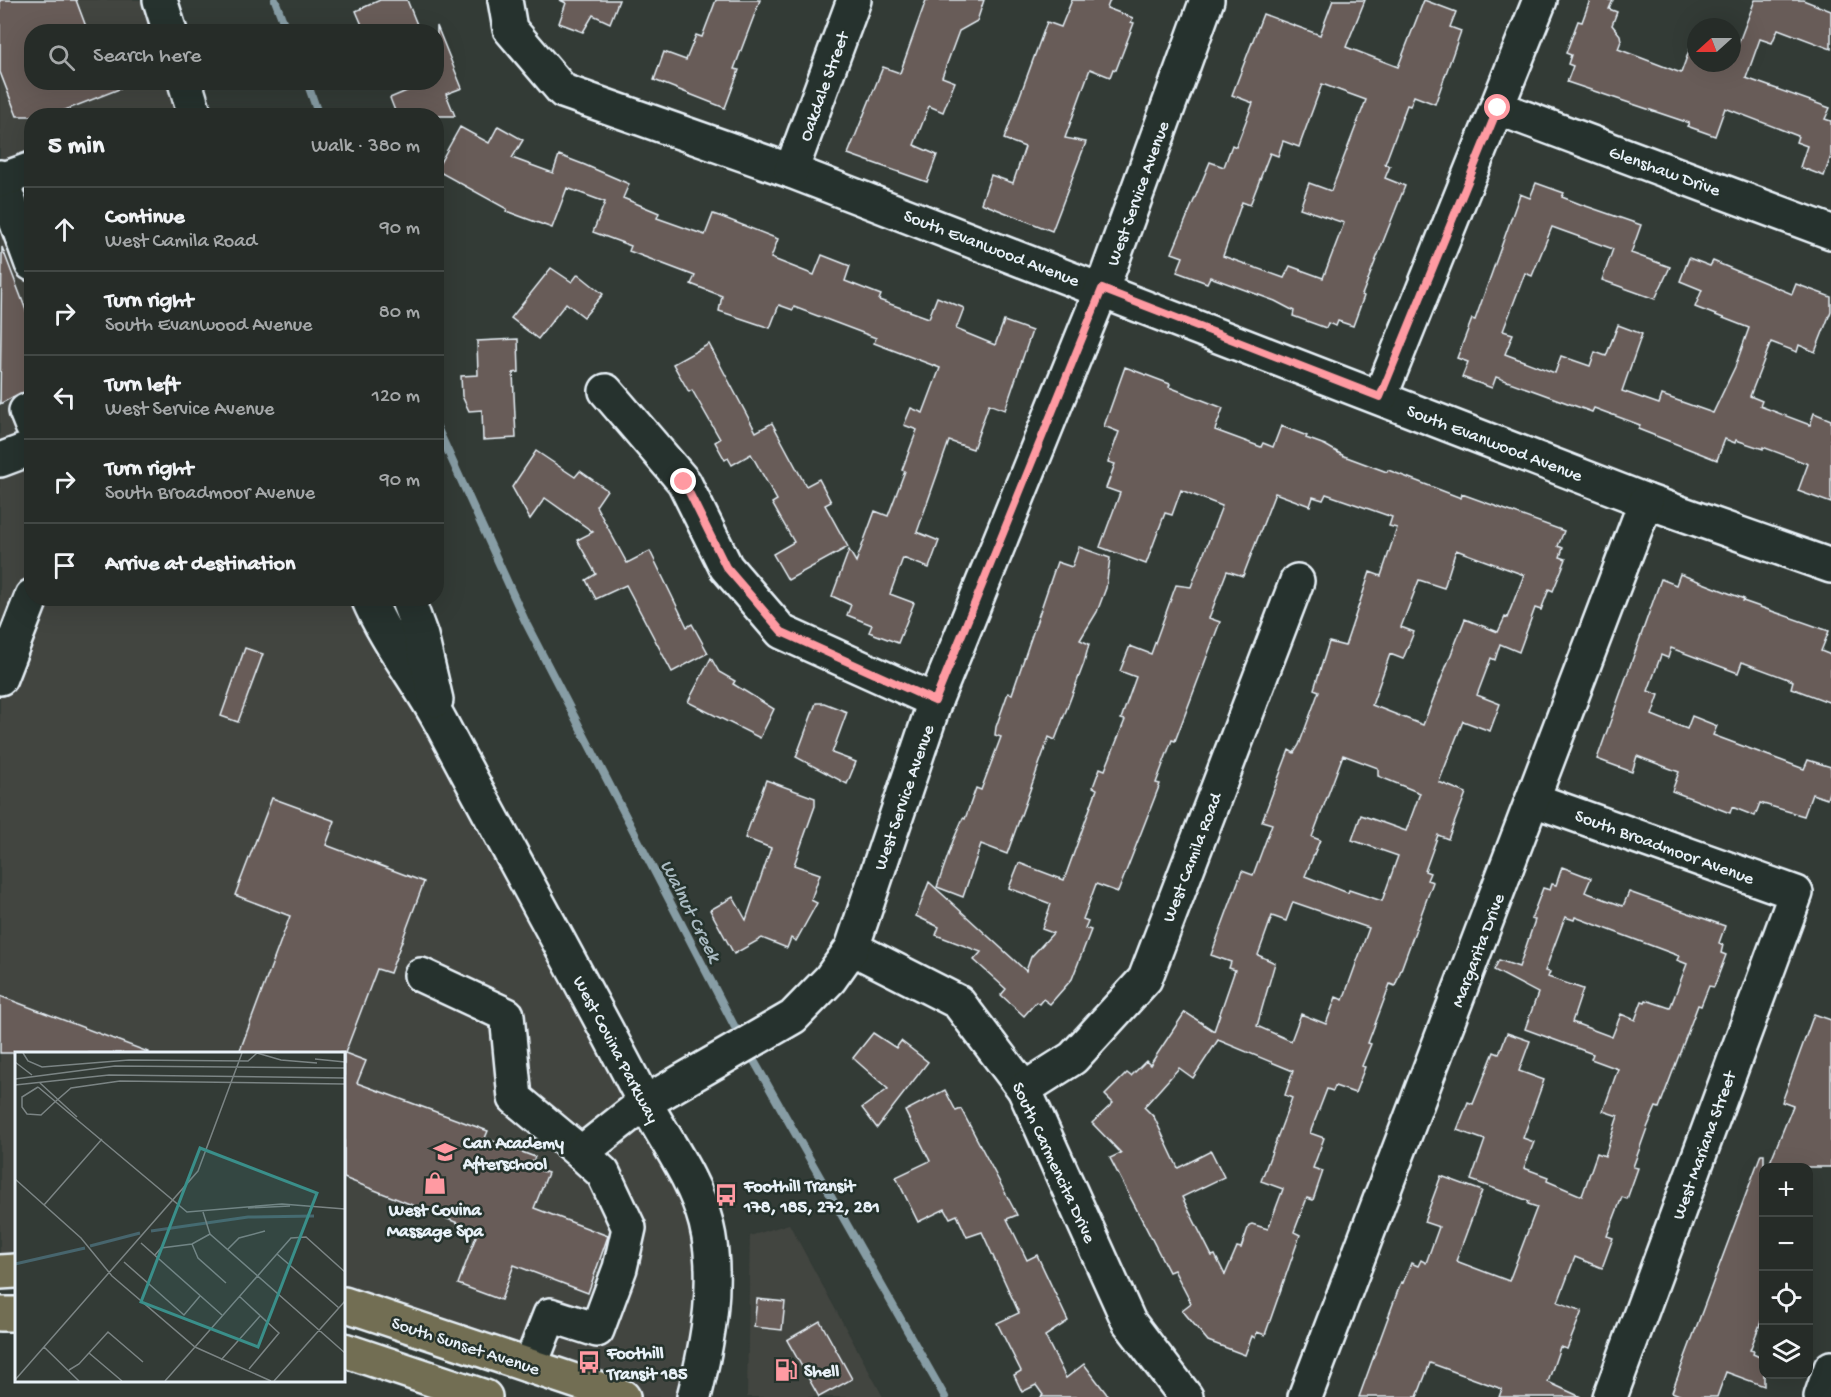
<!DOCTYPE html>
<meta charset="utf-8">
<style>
body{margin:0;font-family:"Gochi Hand",sans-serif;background:#2e3430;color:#f1f3f6}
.controls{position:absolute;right:18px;bottom:18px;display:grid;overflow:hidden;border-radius:12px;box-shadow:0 6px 24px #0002}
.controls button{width:54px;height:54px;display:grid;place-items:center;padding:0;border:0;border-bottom:2px solid #424845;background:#262c28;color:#f1f3f6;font:30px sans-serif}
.compass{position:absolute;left:1687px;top:18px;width:54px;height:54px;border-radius:50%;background:#262c28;box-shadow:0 6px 24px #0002;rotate:249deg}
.stop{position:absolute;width:18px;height:18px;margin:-14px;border:4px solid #ff9aa2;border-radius:50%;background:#fff}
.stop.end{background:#ff9aa2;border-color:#fff;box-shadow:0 2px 6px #0008}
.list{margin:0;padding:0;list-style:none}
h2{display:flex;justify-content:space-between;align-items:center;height:78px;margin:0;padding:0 24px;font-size:26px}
h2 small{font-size:20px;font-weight:400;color:#a4a7a8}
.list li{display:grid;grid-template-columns:39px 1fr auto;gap:18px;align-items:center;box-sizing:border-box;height:84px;padding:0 24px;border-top:2px solid #424845}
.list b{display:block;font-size:22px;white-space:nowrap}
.list p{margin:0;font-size:20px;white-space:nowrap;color:#a4a7a8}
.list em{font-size:20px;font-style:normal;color:#a4a7a8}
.icon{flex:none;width:33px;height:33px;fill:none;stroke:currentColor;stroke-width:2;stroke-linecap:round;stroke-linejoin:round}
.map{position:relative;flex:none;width:1831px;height:1397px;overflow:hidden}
.search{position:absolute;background:#262c28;box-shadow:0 6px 24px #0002;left:24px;top:24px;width:420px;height:66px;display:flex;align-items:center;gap:15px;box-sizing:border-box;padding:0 21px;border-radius:24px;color:#a4a7a8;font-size:22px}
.panel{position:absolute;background:#262c28;box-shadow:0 6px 24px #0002;left:24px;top:108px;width:420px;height:498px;border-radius:24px}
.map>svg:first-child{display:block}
.built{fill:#434540}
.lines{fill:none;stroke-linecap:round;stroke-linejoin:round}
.stream{stroke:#879da5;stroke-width:8}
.building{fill:#685c58;stroke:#e8f1f8;stroke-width:1.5;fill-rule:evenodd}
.minor-casing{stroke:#e8f1f8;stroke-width:38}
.major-casing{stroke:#e8f1f8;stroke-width:38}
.minor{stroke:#26332d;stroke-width:33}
.major{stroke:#726e52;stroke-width:33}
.route{stroke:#ff9aa2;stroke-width:8}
.labels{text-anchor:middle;stroke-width:5;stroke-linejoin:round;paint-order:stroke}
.street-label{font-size:18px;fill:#e8f1f8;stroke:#26332d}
.poi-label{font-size:18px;font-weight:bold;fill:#e8f1f8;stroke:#26332d;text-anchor:start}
.water-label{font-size:20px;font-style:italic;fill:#a8b9c0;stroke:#26332d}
.inset-river{fill:none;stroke:#47656d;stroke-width:3}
.inset-road{fill:none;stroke:#7b8484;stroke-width:1.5}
.view{fill:#3a8f8a;fill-opacity:0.15;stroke:#3a8f8a;stroke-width:3}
.inset-edge{fill:none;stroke:#e8f1f8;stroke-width:3}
</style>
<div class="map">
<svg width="1831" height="1397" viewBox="0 0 1831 1397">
<rect width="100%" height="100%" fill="#333b36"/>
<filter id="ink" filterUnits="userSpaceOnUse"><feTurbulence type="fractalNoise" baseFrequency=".0167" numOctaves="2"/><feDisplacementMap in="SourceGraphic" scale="12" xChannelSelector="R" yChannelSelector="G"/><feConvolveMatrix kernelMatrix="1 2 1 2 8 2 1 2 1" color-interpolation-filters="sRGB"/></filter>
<g filter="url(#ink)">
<g class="built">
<polygon points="0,0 160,0 170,31 32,32 32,82 185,83 195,115 32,116 32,598 383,599 706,1222 694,1397 623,1397 344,1304 344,1054 16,1054 16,1271 0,1272"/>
<polygon points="789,1224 883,1397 747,1397 750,1236"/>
</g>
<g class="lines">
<g class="stream">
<polyline points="275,0 287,32"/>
<polyline points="307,82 319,116"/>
<polyline points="436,425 526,623 741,1039"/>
<polyline points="749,1052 945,1397"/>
</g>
</g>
<g class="building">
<polygon points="0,0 76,0 88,32 32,32 32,82 132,84 50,116 17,116 0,72"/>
<polygon points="380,0 407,0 420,32 365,32 356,11"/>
<polygon points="560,0 619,0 610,23 593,15 583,32 559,23 566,3"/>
<polygon points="716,0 760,0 734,69 739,70 725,108 654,80 664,52 686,60 696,35 702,37"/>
<polygon points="926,0 984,0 977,21 959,31 942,77 955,82 943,112 929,106 914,145 937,155 927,182 848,154 883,67 900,73"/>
<polygon points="1072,0 1110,0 1107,8 1133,18 1131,22 1134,23 1116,70 1113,69 1110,77 1090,69 1065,138 1086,142 1052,231 981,203 991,175 1013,183 1025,147 1004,139 1047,22 1061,27"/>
<path d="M1333 0H1365L1346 47 1398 67 1424 0 1456 12 1450 27 1461 31 1435 104 1414 96 1410 106 1407 105 1385 164 1390 166 1385 178 1405 186 1362 295 1364 296 1353 326 1338 321 1336 326 1328 323 1326 328 1293 316 1294 311 1275 301 1210 277 1207 283 1177 272 1183 257 1172 253 1210 162 1224 167 1232 145 1236 147 1253 103 1232 95 1263 14 1320 35ZM1322 84 1366 100 1331 191 1309 183 1300 208 1344 223 1323 278 1290 266 1284 278 1223 256 1242 202 1250 205 1270 153 1278 156 1283 141 1299 147Z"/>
<polygon points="1590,0 1613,0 1609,9 1617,12 1612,25 1620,35 1621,41 1618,49 1681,73 1693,40 1696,41 1696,63 1732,63 1732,54 1734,55 1755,0 1803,0 1831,11 1831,49 1778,29 1772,43 1760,39 1746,78 1830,108 1825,119 1831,121 1831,156 1824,176 1800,167 1807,146 1796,142 1798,136 1725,108 1715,136 1687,126 1689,123 1567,82 1573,66 1568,64 1571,55 1566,53 1578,21 1582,22"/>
<polygon points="437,26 462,88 446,94 455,116 397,116 390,98 428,82 436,82"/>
<polygon points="498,126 523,140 512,158 553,173 559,155 585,165 629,184 623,198 659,213 657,218 705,235 713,214 722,217 778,239 771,258 814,275 822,255 850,266 845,281 881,295 879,300 929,318 937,297 964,308 956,329 995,345 1004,321 1032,331 1005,410 989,404 973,449 949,441 917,532 939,541 929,568 903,558 890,594 914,603 898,643 869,632 872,625 847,615 851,605 832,596 849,550 856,562 875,511 888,516 905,471 902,470 917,430 904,425 911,408 923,413 940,368 874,343 876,338 794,307 793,310 779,305 770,328 719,311 722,296 691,284 695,276 629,251 631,246 593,232 605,202 567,188 552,228 506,211 507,209 436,170 460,127 489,143"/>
<polygon points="1536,183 1564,193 1562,197 1580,204 1641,225 1631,253 1670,267 1655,299 1602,280 1613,249 1552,227 1532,276 1525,273 1503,331 1513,334 1505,354 1555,373 1561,356 1590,366 1595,352 1606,356 1618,325 1642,334 1622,391 1659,404 1662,395 1713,413 1735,367 1749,328 1695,307 1702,290 1680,281 1689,258 1710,266 1713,261 1792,294 1796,284 1831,297 1831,311 1815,352 1799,345 1797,352 1771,342 1750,396 1762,401 1760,406 1810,425 1814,413 1831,420 1831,503 1798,491 1808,464 1763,447 1763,449 1736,440 1735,443 1725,439 1717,460 1638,429 1640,425 1594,408 1592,412 1496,377 1492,388 1462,377 1468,362 1457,358 1472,319 1475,320 1520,194 1530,198"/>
<polygon points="2,247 32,326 32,391 20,393 0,404"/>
<polygon points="551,268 572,282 578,274 603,294 584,317 566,303 538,339 511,318"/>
<polygon points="518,339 519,372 513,373 516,438 483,440 482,410 469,411 462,396 461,376 478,375 477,341"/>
<polygon points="709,344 756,432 772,423 806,486 819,479 831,502 825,505 848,547 788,580 773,554 794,542 772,503 777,500 751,454 732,465 728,458 725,460 715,442 720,439 692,390 689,392 673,364"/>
<path d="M1125 367 1170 384 1169 387 1223 408 1215 430 1261 447 1263 443 1273 447 1281 426 1307 436 1306 438 1325 445 1344 456 1387 472 1388 470 1461 498 1462 494 1564 531 1558 546 1563 548 1560 557 1566 559 1553 591 1549 589 1541 610 1535 608 1519 652 1500 644 1495 660 1491 658 1477 695 1500 704 1490 731 1463 721 1439 782 1466 793 1448 839 1438 835 1425 871 1430 873 1427 880 1433 882 1395 986 1390 984 1368 1043 1371 1044 1362 1066 1365 1067 1355 1093 1335 1086 1333 1091 1327 1089 1310 1133 1324 1138 1313 1168 1323 1171 1313 1200 1307 1198 1294 1232 1300 1235 1265 1335 1257 1332 1255 1338 1252 1336 1245 1355 1208 1341 1182 1310 1191 1303 1174 1270 1169 1272 1110 1158 1121 1153 1092 1123 1113 1103 1105 1095 1127 1073 1131 1076 1146 1061 1150 1065 1185 1012 1214 1031 1235 970 1229 968 1231 962 1211 955 1242 871 1253 875 1272 824 1262 821 1289 750 1294 753 1299 745 1319 691 1314 689 1329 642 1345 646 1370 572 1381 576 1397 528 1389 526 1392 517 1326 494 1323 500 1313 497 1310 506 1275 493 1243 576 1227 571 1209 618 1220 622 1175 741 1172 740 1156 783 1160 784 1118 892 1096 884 1083 919 1088 921 1085 928 1091 930 1072 979 1050 1004 1043 999 1039 1004 1036 1002 1024 1016 1001 995 1006 989 974 960 981 952 936 935 939 927 916 916 929 882 1026 971 1031 957 1053 933 1042 929 1051 904 1009 888 1019 863 1064 880 1097 789 1093 787 1100 768 1105 770 1125 720 1121 719 1136 677 1120 671 1130 646 1151 654 1176 585 1191 587 1222 506 1181 490 1172 515 1165 513 1146 564 1100 547 1120 493 1106 488 1115 464 1108 462 1119 432 1104 426ZM1456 550 1524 575 1507 618 1505 617 1498 632 1465 619 1423 725 1372 705 1390 654 1403 659 1414 632 1401 627 1419 580 1444 588ZM1343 755 1378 768V776L1420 793 1406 831 1361 815 1352 840 1398 856 1382 901 1349 890 1348 893 1305 876 1320 840 1312 837ZM1293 902 1369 928 1343 1000 1336 997 1326 1024 1301 1014 1291 1041 1257 1026 1275 963 1258 955 1272 916 1286 921ZM1218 1040 1293 1071 1285 1095 1292 1098 1261 1181 1283 1189 1268 1229 1252 1224 1249 1225 1241 1248 1237 1247 1225 1275 1215 1255 1212 1256 1182 1197 1224 1177 1211 1151 1178 1168 1154 1117 1144 1107 1179 1068 1193 1078Z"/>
<polygon points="536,451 575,477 580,471 607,490 596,506 627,563 650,551 687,627 692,624 708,653 672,672 626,585 596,599 586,580 596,574 577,540 593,532 545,498 530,519 512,487"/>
<polygon points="1079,547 1110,558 1106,588 1097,612 1080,640 1089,644 1084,663 1055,740 1049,737 1007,854 981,844 963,897 937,887 953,841 963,818 965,819 976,788 981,790 1001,737 995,735 996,727 1008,693 1012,694 1057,562 1072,567"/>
<polygon points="1680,574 1744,599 1743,601 1829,631 1821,651 1831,655 1831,703 1791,688 1793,681 1742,662 1738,673 1671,648 1668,658 1661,655 1648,691 1659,695 1652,715 1687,729 1692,716 1717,726 1713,735 1804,769 1808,760 1831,767 1831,786 1827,799 1812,794 1804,816 1760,803 1755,816 1732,807 1730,813 1672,791 1679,772 1637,756 1632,772 1597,759 1661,579 1676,585"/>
<polygon points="245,648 263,654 238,722 221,716"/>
<polygon points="711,658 719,672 735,681 733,684 774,709 760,738 688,702"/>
<polygon points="816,703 824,703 847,712 832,753 856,762 847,784 796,757"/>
<polygon points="766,780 815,798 815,806 794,865 820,874 811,900 817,903 796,941 791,938 787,948 762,938 734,954 710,910 733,897 746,920 771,848 745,838"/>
<polygon points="272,798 335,821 326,845 424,882 390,973 377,969 345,1053 366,1061 357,1083 488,1131 485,1138 535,1157 530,1167 548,1173 534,1208 608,1236 588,1293 514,1265 501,1300 458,1284 478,1231 344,1178 344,1053 239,1053 290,916 235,895"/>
<path d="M1562 867 1591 878 1585 892 1623 906 1629 892 1725 926 1719 943 1723 945 1721 953 1726 955 1714 987 1709 986 1701 1006 1698 1005 1659 1108 1656 1107 1647 1128 1633 1167 1638 1168 1627 1199 1622 1197 1607 1236 1613 1238 1602 1268 1575 1257 1558 1302 1582 1311 1567 1349 1560 1347 1548 1382 1581 1397H1499L1502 1389 1430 1363 1417 1397H1359L1401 1282 1403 1283 1411 1263 1418 1266 1421 1260 1426 1263 1439 1227 1424 1222 1441 1176 1482 1191 1456 1261 1509 1281 1537 1207 1528 1204 1529 1201 1471 1180 1485 1140 1457 1130 1468 1102 1473 1104 1494 1052 1499 1054 1507 1033 1530 1041 1519 1071 1544 1080 1523 1138 1534 1142 1524 1168 1548 1177 1547 1181 1582 1196 1597 1153 1605 1156 1618 1116 1603 1111 1618 1069 1591 1059 1593 1054 1525 1029 1538 993 1494 970 1499 960 1519 967 1535 920 1531 919 1543 888 1550 890 1552 884 1556 885ZM1565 917 1574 920 1575 917 1679 956 1677 960 1687 964 1670 1008 1646 1000 1645 1002 1642 1001 1635 1020 1621 1014 1612 1037 1572 1022 1583 989 1548 977 1550 972 1545 971Z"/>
<polygon points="0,996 148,1052 148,1053 0,1053"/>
<polygon points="1814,1014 1831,1020 1831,1167 1768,1167 1793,1106 1782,1102"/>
<polygon points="873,1033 896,1048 901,1041 928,1062 877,1128 862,1108 888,1089 853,1058"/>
<polygon points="945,1090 956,1111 961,1109 1017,1215 1007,1219 1027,1260 1037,1255 1068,1321 1045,1336 1066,1378 1084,1364 1109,1397 1041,1397 1043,1395 1036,1385 1022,1392 1014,1375 1021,1371 997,1323 1019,1313 982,1232 967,1237 957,1215 950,1218 945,1209 918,1222 896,1177 930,1161 905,1111"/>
<polygon points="1761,1154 1764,1154 1764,1314 1750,1350 1754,1351 1753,1354 1764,1359 1764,1386 1726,1372 1717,1397 1684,1397 1672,1392"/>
<polygon points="757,1299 785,1302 782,1330 754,1327"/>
<polygon points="820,1321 852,1379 819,1397 787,1340"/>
</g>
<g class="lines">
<g class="minor-casing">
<g id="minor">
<polyline points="160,0 170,32"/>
<polyline points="505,0 510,29 563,91 791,171 1646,501 1831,566"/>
<polyline points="185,82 195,116"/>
<polyline points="1498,108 1831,232"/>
<polyline points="791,171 854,0"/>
<polyline points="0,177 32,264"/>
<polyline points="1,180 32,169"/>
<polyline points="606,391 684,482 726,567 782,632 935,701"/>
<polyline points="1380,397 1540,0"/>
<polyline points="32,409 26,411 32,426"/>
<polyline points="0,460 32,448"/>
<path d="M368 598C387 643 418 680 441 723 506 846 574 967 638 1090 660 1133 694 1176 706 1223 720 1279 708 1342 694 1397"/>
<polyline points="407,598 421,636 436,700"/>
<polyline points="0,678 32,596"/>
<polyline points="1534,800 1796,893 1610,1397"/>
<polyline points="852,948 958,1002 1024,1089 1129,1322 1186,1397"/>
<polyline points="421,975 507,1015 515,1098 581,1153"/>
<polyline points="1024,1089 1073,1058 1145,979 1297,581"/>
<polyline points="530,1366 550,1315 597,1330 620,1268 629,1228 603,1173 581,1153 644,1103 793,1017 830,979 852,948 935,701 1102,289 1207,0"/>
<polyline points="1305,1397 1646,501"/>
<polyline points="1821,1397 1831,1368"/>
</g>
</g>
<g class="major-casing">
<g id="major">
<polyline points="0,1272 16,1271"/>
<polyline points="344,1304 623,1397"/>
<polyline points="0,1314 16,1314"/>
<polyline points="344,1350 485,1397"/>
</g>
</g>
<use href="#minor" class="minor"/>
<use href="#major" class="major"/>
</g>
</g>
<g class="lines" filter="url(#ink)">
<polyline class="route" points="684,482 726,567 782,632 935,701 1102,289 1380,397 1498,108"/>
</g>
<defs>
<g id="school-bare" transform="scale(1.8)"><path d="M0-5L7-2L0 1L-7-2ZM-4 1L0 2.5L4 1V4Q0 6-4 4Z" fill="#ff9aa2" stroke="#26332d" stroke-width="2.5" paint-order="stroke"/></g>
<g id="shop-bare" transform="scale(1.8)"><path d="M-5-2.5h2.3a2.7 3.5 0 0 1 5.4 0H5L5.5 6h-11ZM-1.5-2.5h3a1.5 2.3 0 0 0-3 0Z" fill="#ff9aa2" stroke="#26332d" stroke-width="2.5" paint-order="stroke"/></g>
<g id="bus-bare" transform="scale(1.8)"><path d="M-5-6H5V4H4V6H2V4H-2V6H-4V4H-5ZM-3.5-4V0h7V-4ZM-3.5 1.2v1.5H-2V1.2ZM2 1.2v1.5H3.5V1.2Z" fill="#ff9aa2" stroke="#26332d" stroke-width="2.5" paint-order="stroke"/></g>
<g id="fuel-bare" transform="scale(1.8)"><path d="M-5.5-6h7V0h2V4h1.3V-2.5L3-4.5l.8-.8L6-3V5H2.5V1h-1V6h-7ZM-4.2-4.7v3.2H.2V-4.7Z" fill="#ff9aa2" stroke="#26332d" stroke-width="2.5" paint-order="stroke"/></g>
</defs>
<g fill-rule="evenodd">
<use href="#school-bare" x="445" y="1152"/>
<use href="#shop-bare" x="435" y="1183"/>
<use href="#bus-bare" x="726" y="1195"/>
<use href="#bus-bare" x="589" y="1362"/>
<use href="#fuel-bare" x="786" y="1370"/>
</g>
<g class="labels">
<g class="street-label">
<text transform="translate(823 86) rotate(-70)" y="6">Oakdale Street</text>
<text transform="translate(1665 170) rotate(20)" y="6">Glenshaw Drive</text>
<text transform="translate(1137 193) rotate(-70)" y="6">West Service Avenue</text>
<text transform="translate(992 247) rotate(21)" y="6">South Evanwood Avenue</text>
<text transform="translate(1495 442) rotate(21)" y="6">South Evanwood Avenue</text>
<text transform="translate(903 797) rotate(-71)" y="6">West Service Avenue</text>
<text transform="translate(1665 846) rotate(20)" y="6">South Broadmoor Avenue</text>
<text transform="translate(1191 857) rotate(-69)" y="6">West Camila Road</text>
<text transform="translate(1477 950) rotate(-69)" y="6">Margarita Drive</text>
<text transform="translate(617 1049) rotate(62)" y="6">West Covina Parkway</text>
<text transform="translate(1703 1145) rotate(-70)" y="6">West Mariana Street</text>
<text transform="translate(1055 1162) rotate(65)" y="6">South Carmencita Drive</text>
<text transform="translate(466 1345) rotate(18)" y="6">South Sunset Avenue</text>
</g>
<g class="poi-label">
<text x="463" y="1148">Can Academy<tspan x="463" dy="21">Afterschool</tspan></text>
<text x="744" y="1191">Foothill Transit<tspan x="744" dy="21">178, 185, 272, 281</tspan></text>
<text x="435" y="1215" text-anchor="middle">West Covina<tspan x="435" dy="21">Massage Spa</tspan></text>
<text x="607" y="1358">Foothill<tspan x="607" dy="21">Transit 185</tspan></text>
<text x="804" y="1376">Shell</text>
</g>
<g class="water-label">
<text transform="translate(692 910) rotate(63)" y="7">Walnut Creek</text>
</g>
</g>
<g transform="translate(15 1052)">
<rect width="330" height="330" fill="#333b36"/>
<path class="inset-river" d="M136 179 233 165 299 164M75 194 125 181M0 212 70 196"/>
<path class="inset-road" d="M8 1 13 9 27 15 114 8 233 9 242 1M242 1 266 8 302 11M300 7 330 10M0 10 17 23M0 27 100 14 330 16M25 31 62 65M0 33 94 23 330 26M23 35 172 160 267 152 330 157M23 35 7 45V55L12 62 26 63 41 49M41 49 56 36 105 29 330 32M0 127 66 186 97 224 180 295 256 329M29 153 87 87M233 156 275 154M188 160 195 182 330 301M126 191 207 263M177 192 183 206 211 231M213 197 224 186 250 179M262 202 324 256M140 203 146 196 177 192 195 182M109 210 169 263 185 244M224 244 264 281 234 317M29 295 64 329M74 301 107 329M206 308 245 264M54 318 64 312 93 280 128 310M0 328 183 119 227 1M150 329 276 186 291 185 330 220M259 329 330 249"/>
<path class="view" d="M185 96 302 141 243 295 126 250Z"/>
<rect width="330" height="330" class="inset-edge"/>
</g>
</svg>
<div class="controls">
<button>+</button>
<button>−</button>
<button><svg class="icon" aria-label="locate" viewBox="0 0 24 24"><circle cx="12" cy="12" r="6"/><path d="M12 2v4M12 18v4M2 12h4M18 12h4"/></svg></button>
<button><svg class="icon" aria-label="layers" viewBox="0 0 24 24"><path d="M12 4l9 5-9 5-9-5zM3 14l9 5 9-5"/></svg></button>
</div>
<svg class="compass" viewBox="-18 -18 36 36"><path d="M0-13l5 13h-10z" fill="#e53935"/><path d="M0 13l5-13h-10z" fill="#a4a7a8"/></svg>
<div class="stop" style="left:1498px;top:108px"></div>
<div class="stop end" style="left:684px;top:482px"></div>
<div class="search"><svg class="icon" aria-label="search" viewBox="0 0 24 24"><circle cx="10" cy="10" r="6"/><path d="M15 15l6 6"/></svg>Search here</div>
<section class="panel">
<h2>5 min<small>Walk · 380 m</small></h2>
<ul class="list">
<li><svg class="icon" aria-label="ahead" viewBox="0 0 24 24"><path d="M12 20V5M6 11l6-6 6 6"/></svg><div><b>Continue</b><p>West Camila Road</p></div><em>90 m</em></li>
<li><svg class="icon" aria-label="right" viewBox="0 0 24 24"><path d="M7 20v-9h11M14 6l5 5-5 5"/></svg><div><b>Turn right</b><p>South Evanwood Avenue</p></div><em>80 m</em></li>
<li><svg class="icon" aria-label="left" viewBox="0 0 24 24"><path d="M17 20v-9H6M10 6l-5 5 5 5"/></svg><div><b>Turn left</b><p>West Service Avenue</p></div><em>120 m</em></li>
<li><svg class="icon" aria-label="right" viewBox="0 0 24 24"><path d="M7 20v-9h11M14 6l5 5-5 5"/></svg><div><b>Turn right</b><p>South Broadmoor Avenue</p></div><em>90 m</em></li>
<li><svg class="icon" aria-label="arrive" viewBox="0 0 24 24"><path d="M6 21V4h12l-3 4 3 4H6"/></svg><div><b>Arrive at destination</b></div></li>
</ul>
</section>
</div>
